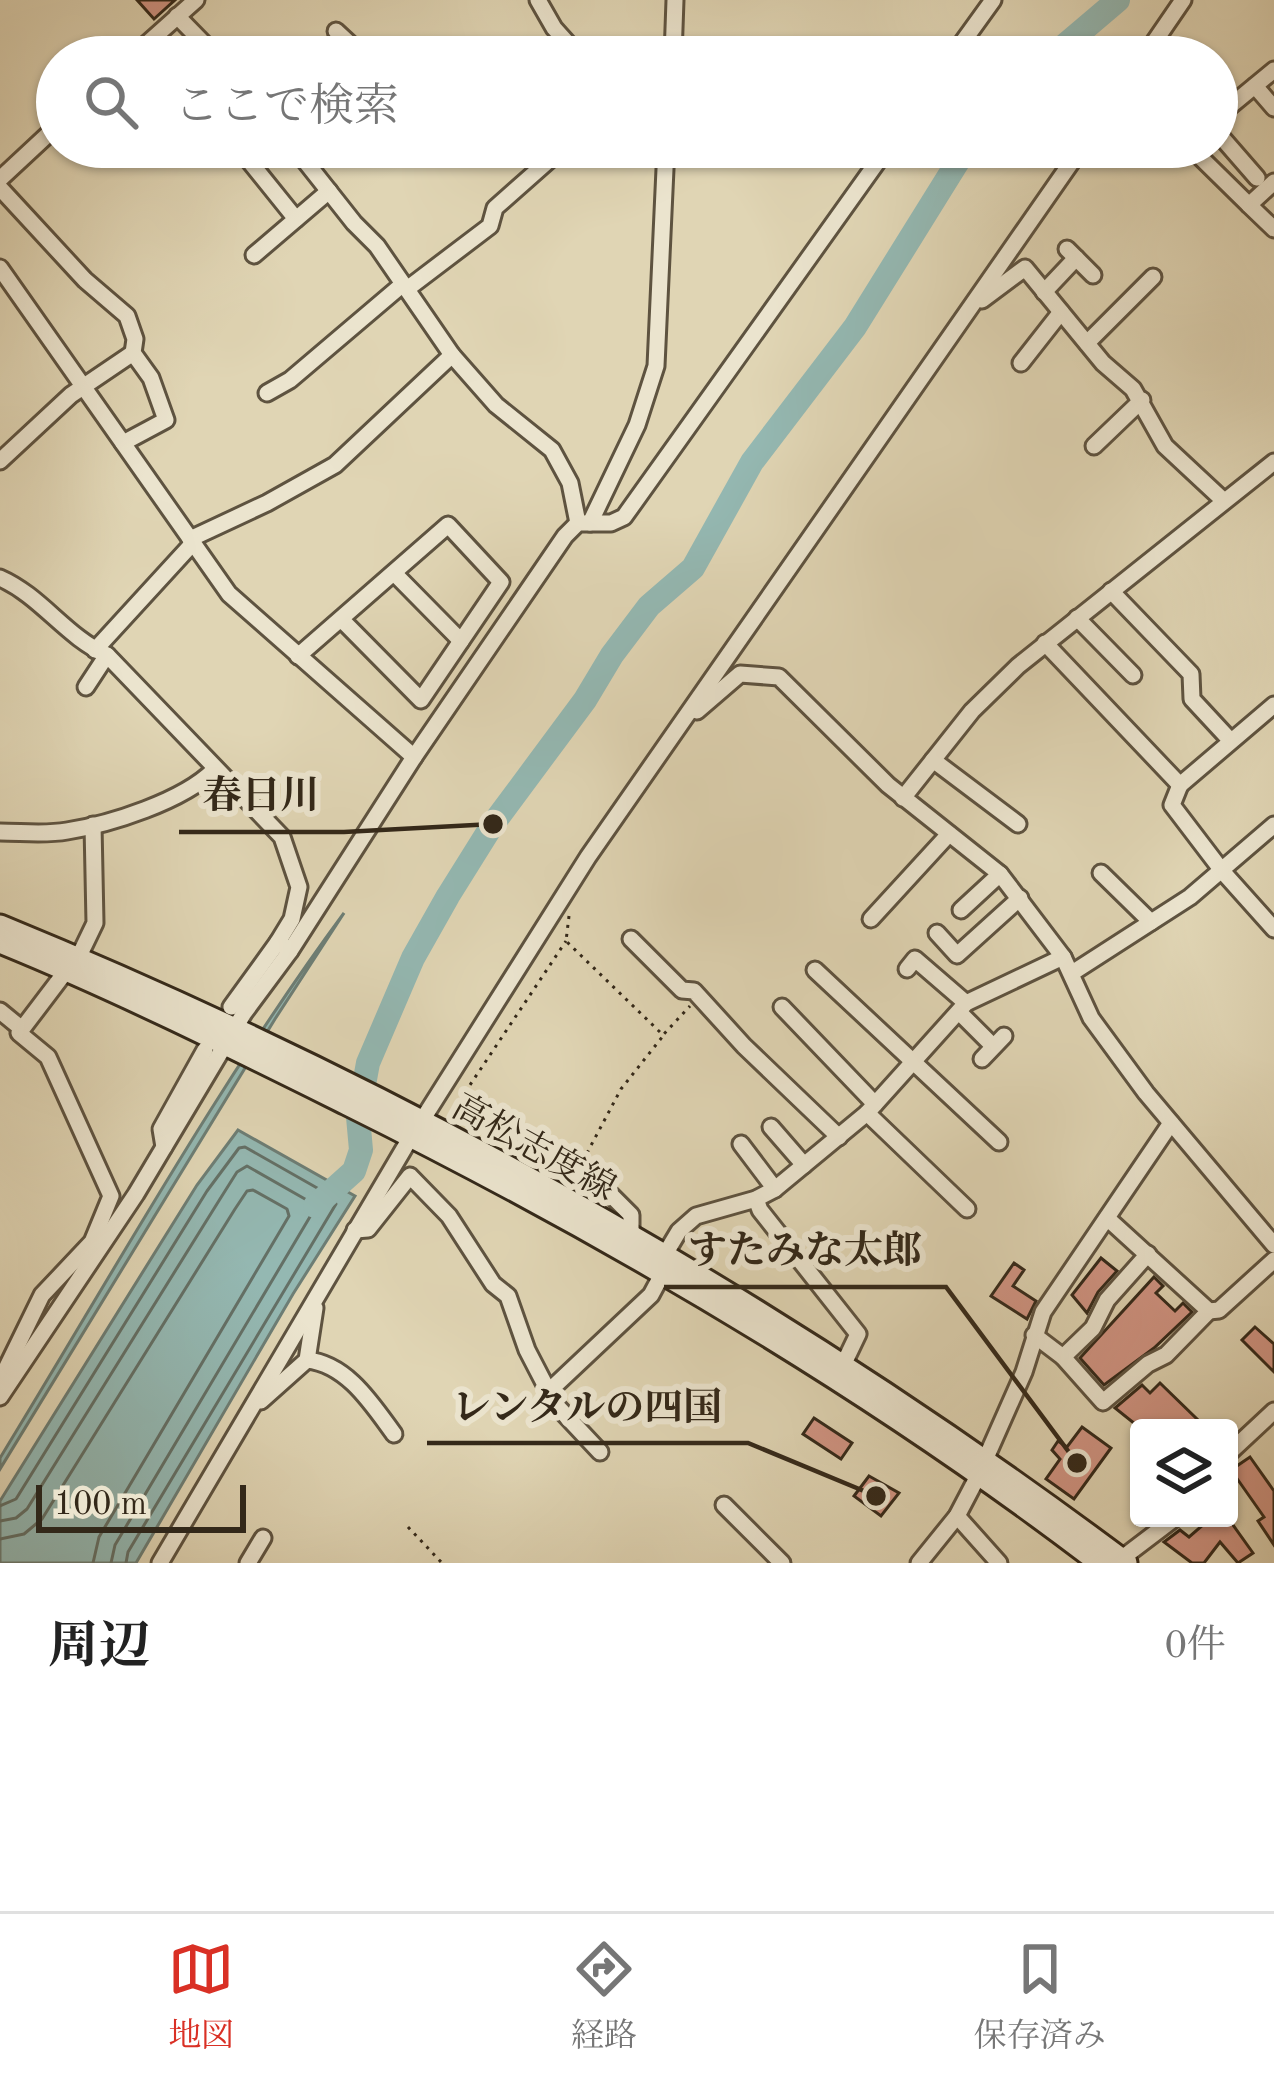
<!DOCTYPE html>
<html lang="ja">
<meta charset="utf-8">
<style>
body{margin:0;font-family:"Old Standard TT","Noto Serif JP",serif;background:#f6f6f6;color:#222}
.controls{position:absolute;right:36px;bottom:36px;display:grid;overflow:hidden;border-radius:12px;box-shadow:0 3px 9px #0004}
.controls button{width:108px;height:108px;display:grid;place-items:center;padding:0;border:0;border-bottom:3px solid #e0e0e0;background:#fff;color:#222;font:60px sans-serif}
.scale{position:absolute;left:36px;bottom:30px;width:210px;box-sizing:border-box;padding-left:12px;border:6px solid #332819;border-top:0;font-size:33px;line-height:42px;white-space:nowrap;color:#332819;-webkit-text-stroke:9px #ebe4ce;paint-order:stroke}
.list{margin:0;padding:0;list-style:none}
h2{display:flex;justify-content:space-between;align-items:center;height:156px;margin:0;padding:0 48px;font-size:51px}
h2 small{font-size:39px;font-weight:400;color:#767676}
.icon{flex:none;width:66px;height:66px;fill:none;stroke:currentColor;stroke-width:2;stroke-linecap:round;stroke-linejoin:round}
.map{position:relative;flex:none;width:1274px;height:1563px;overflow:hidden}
.search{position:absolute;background:#fff;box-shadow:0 3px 9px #0004;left:36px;right:36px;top:36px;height:132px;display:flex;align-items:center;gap:30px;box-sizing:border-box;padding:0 42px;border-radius:66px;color:#767676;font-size:45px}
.sheet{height:348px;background:#fff}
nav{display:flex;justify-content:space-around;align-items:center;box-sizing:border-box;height:168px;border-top:3px solid #e0e0e0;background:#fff;font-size:33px;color:#767676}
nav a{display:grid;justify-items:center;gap:6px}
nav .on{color:#d93025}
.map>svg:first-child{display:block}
.water{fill:#94b8b2;stroke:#6d7e75;stroke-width:3}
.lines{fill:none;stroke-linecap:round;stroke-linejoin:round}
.shore{stroke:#647066;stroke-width:3}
.river{stroke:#94b8b2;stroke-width:24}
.building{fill:#d19483;stroke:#332819;stroke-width:3}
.street-casing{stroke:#5e5340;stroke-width:21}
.secondary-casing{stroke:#332819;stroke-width:27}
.path{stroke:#332819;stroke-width:3;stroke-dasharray:3 6;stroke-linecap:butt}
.street{stroke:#ebe4ce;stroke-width:15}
.secondary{stroke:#ebe4ce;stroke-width:21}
.labels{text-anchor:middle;stroke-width:12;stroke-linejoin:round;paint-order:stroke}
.street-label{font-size:36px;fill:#332819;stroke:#ebe4ce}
.leader{fill:none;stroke:#332819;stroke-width:4.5}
.callout-dot{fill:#332819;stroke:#ebe4ce;stroke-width:4.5}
.callout-label{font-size:39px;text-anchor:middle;font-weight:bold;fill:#332819;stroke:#ebe4ce;stroke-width:12;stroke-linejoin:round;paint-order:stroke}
</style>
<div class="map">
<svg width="1274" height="1563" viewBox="0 0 1274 1563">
<rect width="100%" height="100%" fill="#e0d5b4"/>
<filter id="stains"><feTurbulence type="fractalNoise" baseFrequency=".00167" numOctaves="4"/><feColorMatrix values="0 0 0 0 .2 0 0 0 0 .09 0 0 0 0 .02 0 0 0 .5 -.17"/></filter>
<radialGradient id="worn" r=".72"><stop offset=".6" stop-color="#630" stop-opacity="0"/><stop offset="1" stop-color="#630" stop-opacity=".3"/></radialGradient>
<g class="water">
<path d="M344 913 275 1019 0 1469V1458C112 1275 217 1085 344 913Z"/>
<polygon points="238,1130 355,1196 293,1294 136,1563 0,1563 0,1501 197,1185"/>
</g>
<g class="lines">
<g class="shore">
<polyline points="0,1506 16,1499 207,1191 239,1148 245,1147 333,1197 336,1204 128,1552 126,1563"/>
<polyline points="0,1521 16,1518 27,1509 220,1199 237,1172 247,1166 312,1203 314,1210 115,1545 111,1563"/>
<polyline points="0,1539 24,1534 42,1519 235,1209 247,1191 253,1190 287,1209 289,1216 99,1537 93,1563"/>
</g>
<g class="river">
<polyline points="1051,57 1118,0"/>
<polyline points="315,1206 354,1171 361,1150 358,1117 368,1063 413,958 448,896 493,824 585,700 612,655 649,606 693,568 752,462 855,327 967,147"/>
</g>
</g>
<g class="building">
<polygon points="137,0 175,0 154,19"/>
<polygon points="1101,1258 1117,1271 1098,1292 1087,1313 1072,1295"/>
<polygon points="1014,1263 1024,1270 1013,1286 1036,1301 1027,1319 991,1296"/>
<polygon points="1154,1277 1163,1286 1156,1293 1175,1311 1183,1303 1192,1312 1154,1348 1104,1385 1080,1358"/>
<polygon points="1255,1327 1274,1344 1274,1372 1242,1340"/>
<polygon points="1160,1383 1199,1421 1191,1428 1140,1428 1115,1408 1142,1385 1150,1393"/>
<polygon points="814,1418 852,1443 841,1459 803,1434"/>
<polygon points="1082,1427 1111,1448 1074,1499 1046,1479 1060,1459 1052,1450 1058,1441 1067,1447"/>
<polygon points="1250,1457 1274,1491 1274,1545 1258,1521 1264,1517 1231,1470"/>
<polygon points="869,1476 899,1493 881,1516 854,1496"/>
<polygon points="1211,1518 1228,1518 1253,1553 1238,1563 1220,1542 1204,1563 1192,1563 1164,1542 1180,1530 1189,1537"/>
</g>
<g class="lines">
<g class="street-casing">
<g id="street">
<polyline points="538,0 554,28 580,57"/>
<polyline points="177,16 217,57"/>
<polyline points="336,31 364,57"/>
<polyline points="132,57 196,0"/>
<polyline points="673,57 675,0"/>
<polyline points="703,57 713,48"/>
<polyline points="952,57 993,0"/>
<polyline points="1144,57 1183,0"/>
<polyline points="1255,86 1274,108"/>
<polyline points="1217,117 1274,70"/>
<polyline points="1217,132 1257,178"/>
<polyline points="238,147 296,219"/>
<polyline points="294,147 354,223 377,246 452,355 496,405 552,450 570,483 578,523"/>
<polyline points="1190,147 1249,205"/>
<polyline points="0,179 57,126"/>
<polyline points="1274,182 1249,205 1274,229"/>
<polyline points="0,188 85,280 127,316 135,339 133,353 151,378 166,420 123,443"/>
<polyline points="1067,249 1093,275"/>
<polyline points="254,255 329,191"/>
<polyline points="0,268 229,594 414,757"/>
<polyline points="407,289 490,226 495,208 564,147"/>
<polyline points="1044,292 1076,258"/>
<polyline points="982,300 1025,268 1103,363 1133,389 1165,446 1224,501"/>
<polyline points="1087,343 1153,277"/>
<polyline points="1021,363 1061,312"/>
<polyline points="267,393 290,380 403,284"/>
<polyline points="1094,446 1142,400"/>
<polyline points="0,461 71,395 133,353"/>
<polyline points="590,523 637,425 656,366 666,147"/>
<polyline points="190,539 267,503 335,465 452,355"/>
<polyline points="394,573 461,641"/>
<path d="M0 578C41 596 66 637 107 655L282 837 299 887 292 919 278 942 290 951"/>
<polyline points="1111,591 1191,674 1192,699 1230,740"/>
<polyline points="1077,618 1133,675"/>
<polyline points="1045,643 1180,785 1274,705"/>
<polyline points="95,650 193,543"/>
<polyline points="298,656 448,525 501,582 421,700 341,619"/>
<polyline points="86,687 107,655"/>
<polyline points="697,711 740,674 779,677 888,785 1000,874 1063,957 1091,1018 1146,1093 1274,1245"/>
<polyline points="933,760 1018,824"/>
<polyline points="1180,785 1172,805 1223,872 1274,929"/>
<polyline points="903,798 972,711 1018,666 1274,462"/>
<path d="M0 832C22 832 45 835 67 831 111 824 183 801 214 770"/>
<polyline points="1101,873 1151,922"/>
<polyline points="961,910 1000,874"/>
<polyline points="871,919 949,834"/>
<polyline points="937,933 957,955 1020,898"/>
<polyline points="631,939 682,990 694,991 744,1046 839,1137"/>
<polyline points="907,969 915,959 966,1003"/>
<polyline points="815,970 999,1142"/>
<polyline points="1072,973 1190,897 1274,825"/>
<polyline points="231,1007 278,942"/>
<polyline points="782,1007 875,1104"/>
<polyline points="0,1011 22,1029"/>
<polyline points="959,1012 993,1046"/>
<polyline points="982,1059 1004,1036"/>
<polyline points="867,1113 967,1209"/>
<polyline points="421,1122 588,857 1082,147"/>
<polyline points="771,1127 804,1165"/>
<polyline points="741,1144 775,1189"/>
<polyline points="164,1147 161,1129 205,1050"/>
<polyline points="576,1160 631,1215 631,1236"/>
<polyline points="756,1199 760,1210 858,1334 847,1357"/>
<polyline points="355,1230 368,1229 410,1176 449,1216 493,1284 508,1296 527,1350 555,1404 600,1452"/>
<polyline points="1209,1311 1219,1310 1274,1260"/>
<polyline points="1034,1335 1063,1357 1103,1402 1148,1364 1166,1355 1209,1311 1107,1218"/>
<polyline points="1063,1357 1093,1328 1107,1300 1148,1254"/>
<path d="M307 1360C347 1364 372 1404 394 1434"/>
<polyline points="0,1381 42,1295 92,1242 111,1196 48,1057 19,1033 82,950 95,923 93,825"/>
<polyline points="548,1392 651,1295 666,1267 664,1256 679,1231 696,1216 756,1199 775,1189 867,1113 966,1003 1063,957"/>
<polyline points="0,1397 136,1194 244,1013 290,951 414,757 565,536 578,523 611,523 624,517 888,147"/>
<polyline points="261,1401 307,1360 315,1308"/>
<polyline points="1229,1453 1274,1411"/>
<polyline points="724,1505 782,1563"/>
<polyline points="957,1516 999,1563"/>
<polyline points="1121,1559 1175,1518"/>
<polyline points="160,1563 412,1135"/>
<polyline points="248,1563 263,1538"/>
<polyline points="919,1563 957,1516 978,1476 1024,1372 1043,1312 1171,1123"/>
</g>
</g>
<g class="secondary-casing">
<g id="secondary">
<path d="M0 926C400 1090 780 1304 1126 1563"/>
<path d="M0 942C118 990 232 1047 347 1104 609 1234 866 1384 1100 1563"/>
</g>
</g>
<g class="path">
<polyline points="569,916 566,941 663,1035 690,1006"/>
<polyline points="460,1110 470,1085 566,941"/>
<polyline points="587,1153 621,1089 663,1036"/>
<polyline points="408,1527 442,1563"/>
</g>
<use href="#street" class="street"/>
<use href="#secondary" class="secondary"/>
</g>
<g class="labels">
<g class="street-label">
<text transform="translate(535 1146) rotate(29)" y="13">高松志度線</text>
</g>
</g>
<path class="leader" d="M493 824L344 832H179M1077 1463L946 1287H664M876 1496L748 1443H427"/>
<g class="callout-dot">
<circle cx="493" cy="824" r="12"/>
<circle cx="1077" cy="1463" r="12"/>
<circle cx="876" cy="1496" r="12"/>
</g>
<g class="callout-label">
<text x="261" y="808">春日川</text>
<text x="805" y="1263">すたみな太郎</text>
<text x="587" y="1420">レンタルの四国</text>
</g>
<rect width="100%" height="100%" filter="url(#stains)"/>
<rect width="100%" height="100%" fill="url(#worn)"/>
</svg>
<div class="controls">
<button><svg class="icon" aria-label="layers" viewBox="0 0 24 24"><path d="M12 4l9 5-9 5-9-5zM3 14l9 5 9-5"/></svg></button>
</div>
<div class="scale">100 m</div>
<div class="search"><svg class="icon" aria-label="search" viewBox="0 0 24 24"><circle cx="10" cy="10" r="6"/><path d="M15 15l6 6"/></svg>ここで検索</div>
</div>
<section class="sheet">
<h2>周辺<small>0件</small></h2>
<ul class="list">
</ul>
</section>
<nav>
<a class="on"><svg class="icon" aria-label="map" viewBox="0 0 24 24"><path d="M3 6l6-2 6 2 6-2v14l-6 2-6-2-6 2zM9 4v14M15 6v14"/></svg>地図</a>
<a><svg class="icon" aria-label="directions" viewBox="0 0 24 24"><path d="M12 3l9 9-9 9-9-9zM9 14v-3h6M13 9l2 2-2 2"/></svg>経路</a>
<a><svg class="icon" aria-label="saved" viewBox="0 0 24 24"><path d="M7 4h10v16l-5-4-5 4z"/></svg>保存済み</a>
</nav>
